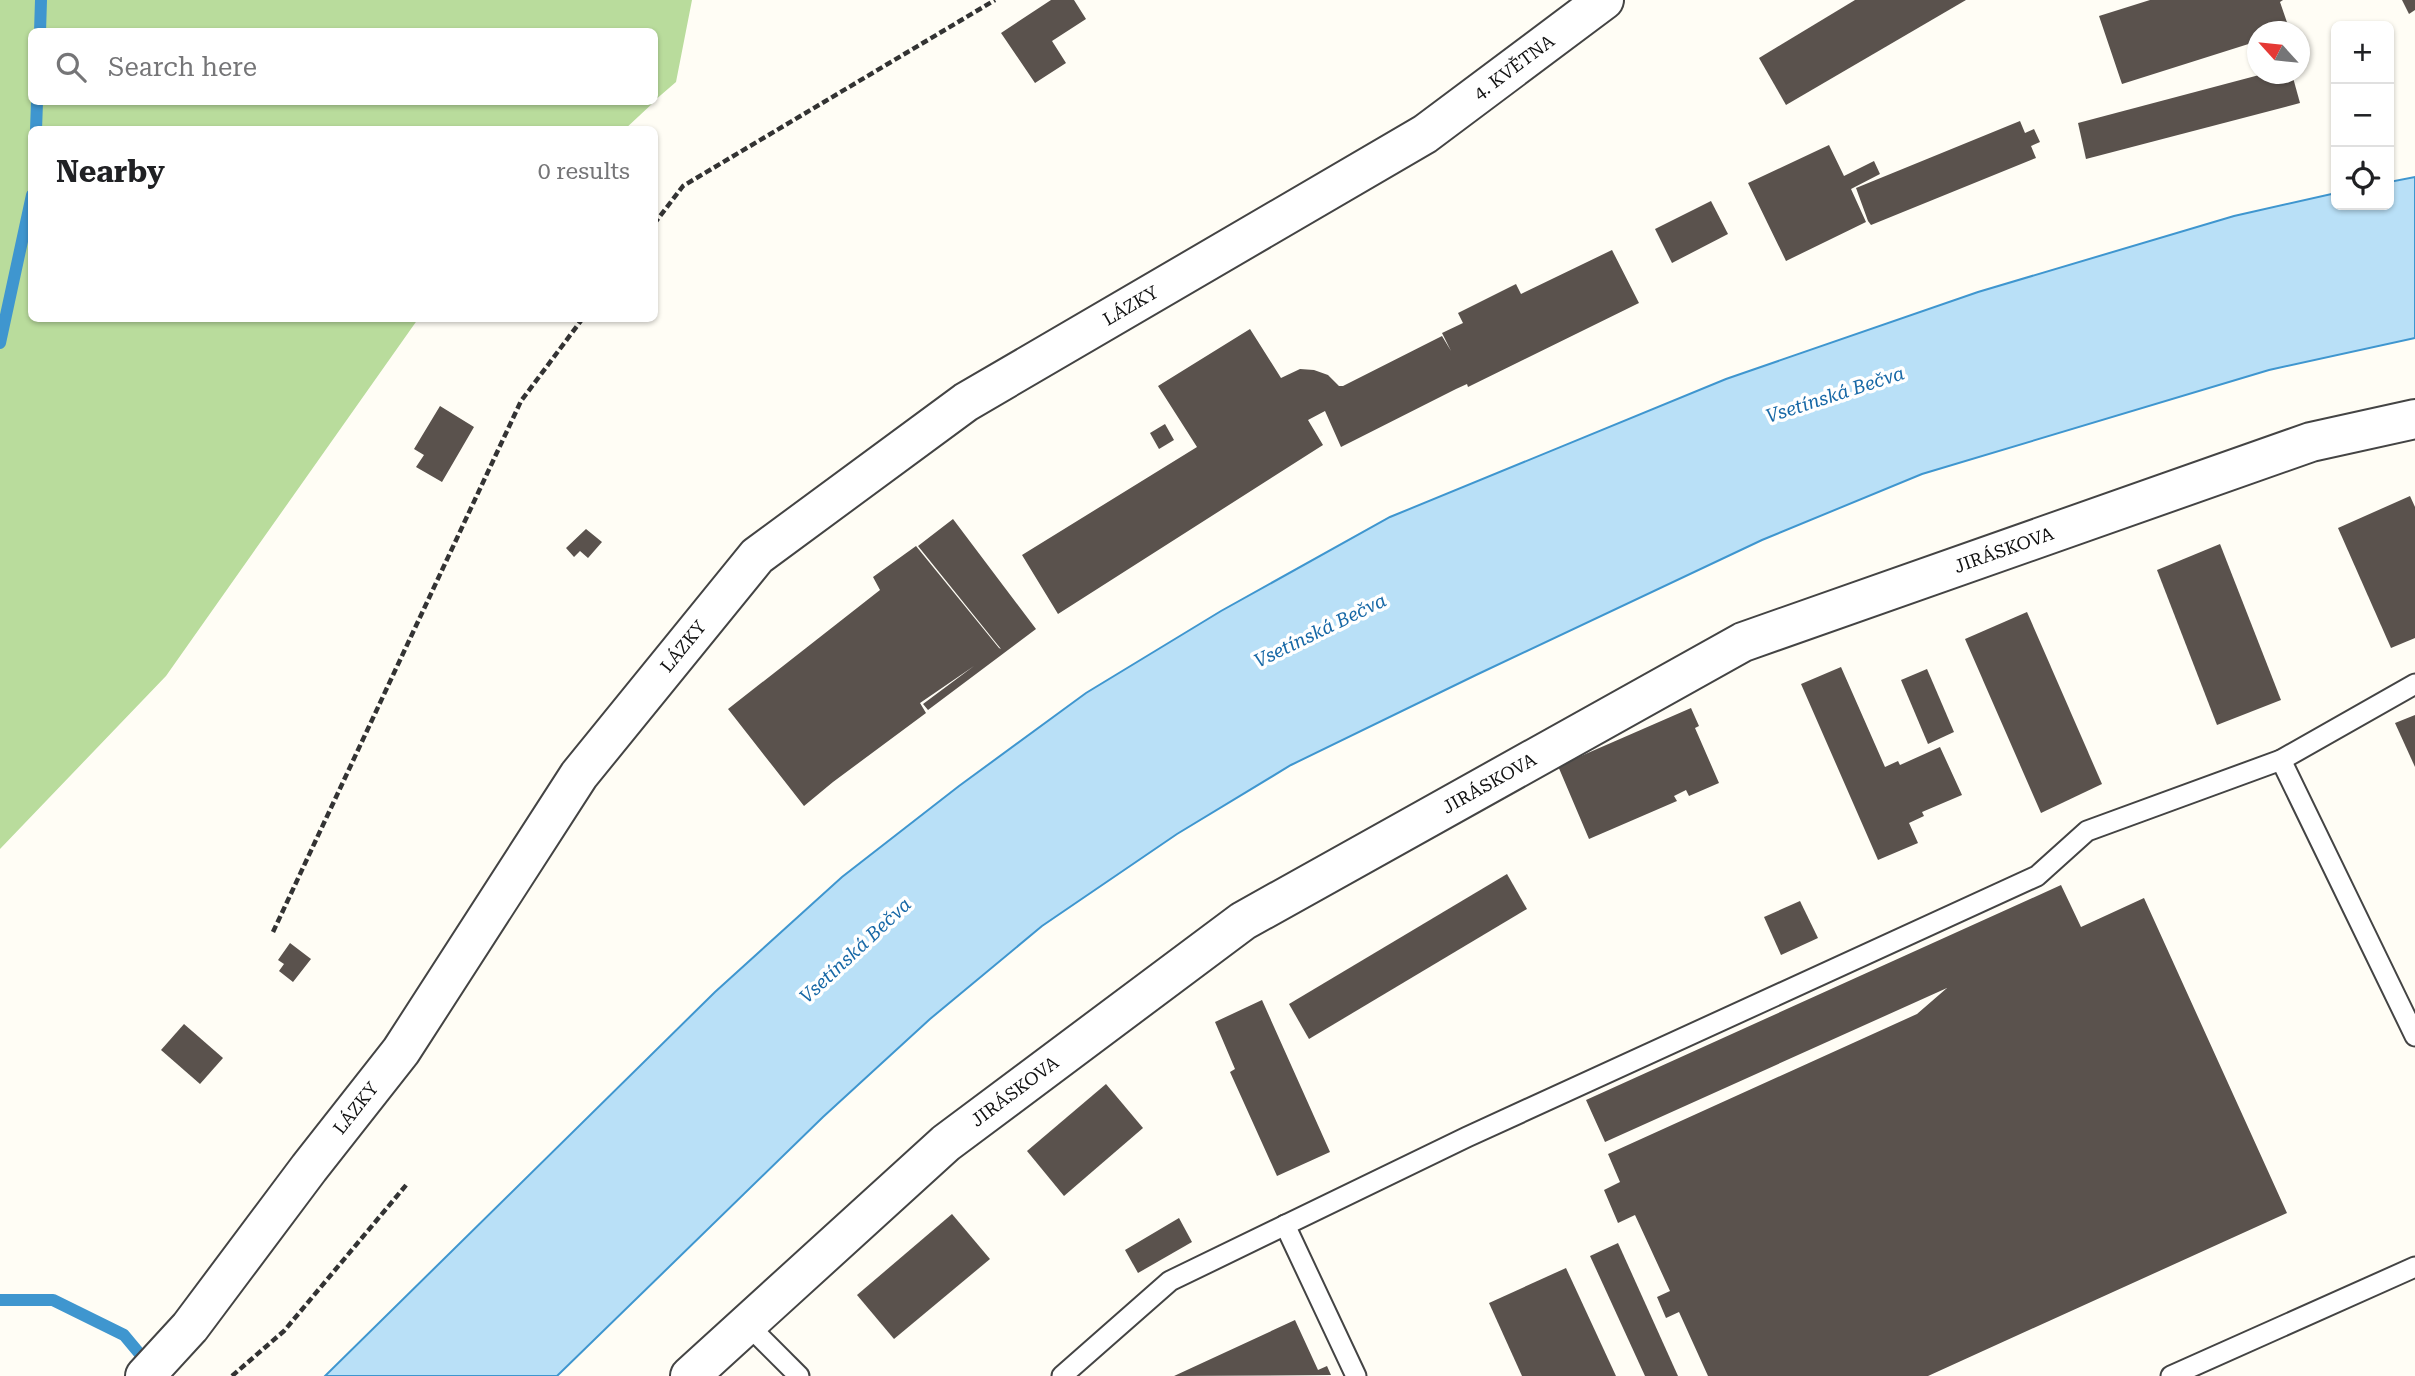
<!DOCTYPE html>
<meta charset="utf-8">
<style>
body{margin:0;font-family:"Roboto Serif",serif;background:#f2f2f2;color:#202124}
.controls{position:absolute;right:21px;top:21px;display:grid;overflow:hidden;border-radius:10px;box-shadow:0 2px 5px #0004}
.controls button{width:63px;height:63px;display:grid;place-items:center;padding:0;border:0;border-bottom:2px solid #e0e0e0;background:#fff;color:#202124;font:35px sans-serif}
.compass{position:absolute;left:2247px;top:21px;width:63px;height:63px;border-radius:50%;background:#fff;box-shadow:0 2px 5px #0004;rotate:297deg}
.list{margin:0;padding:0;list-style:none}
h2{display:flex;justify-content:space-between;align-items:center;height:91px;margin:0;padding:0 28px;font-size:30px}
h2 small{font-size:23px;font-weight:400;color:#757577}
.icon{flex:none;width:38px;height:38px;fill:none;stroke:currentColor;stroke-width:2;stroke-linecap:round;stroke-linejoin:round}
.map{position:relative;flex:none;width:2415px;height:1376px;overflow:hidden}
.search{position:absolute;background:#fff;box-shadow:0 2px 5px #0004;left:28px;top:28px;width:630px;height:77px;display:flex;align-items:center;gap:18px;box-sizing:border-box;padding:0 24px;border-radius:10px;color:#757577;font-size:26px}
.panel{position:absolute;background:#fff;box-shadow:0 2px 5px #0004;left:28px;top:126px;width:630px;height:196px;border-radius:10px}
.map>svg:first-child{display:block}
.forest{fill:#b9dc9c}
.water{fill:#b9e0f7;stroke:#3f96cf;stroke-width:2}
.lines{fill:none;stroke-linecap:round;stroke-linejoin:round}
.stream{stroke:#3f96cf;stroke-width:12}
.building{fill:#5a524d}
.service-casing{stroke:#444;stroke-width:23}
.minor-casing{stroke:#444;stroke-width:42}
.tertiary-casing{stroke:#444;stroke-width:42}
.path{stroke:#333;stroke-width:4.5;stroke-dasharray:7 3.5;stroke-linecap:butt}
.service{stroke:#fff;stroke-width:19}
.minor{stroke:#fff;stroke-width:38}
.tertiary{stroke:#fff;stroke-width:38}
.labels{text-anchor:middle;stroke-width:7;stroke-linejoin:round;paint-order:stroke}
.street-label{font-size:18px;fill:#111;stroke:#fff}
.water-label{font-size:19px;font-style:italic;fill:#1768a6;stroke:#fff}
</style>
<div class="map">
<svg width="2415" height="1376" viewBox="0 0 2415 1376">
<rect width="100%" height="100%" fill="#fffdf5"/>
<polygon class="forest" points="0,0 692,0 676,82 654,101 654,32 32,32 32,102 654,102 624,130 32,130 32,318 418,319 166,676 0,849"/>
<polygon class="water" points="2415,177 2415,338 2269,370 1922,474 1762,540 1476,675 1291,765 1177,834 1042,926 930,1019 823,1117 557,1376 325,1376 715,992 842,877 959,786 1086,693 1221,611 1390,517 1726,379 1978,292 2234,216 2336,193 2336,205 2389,205 2389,182"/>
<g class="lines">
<g class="stream">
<polyline points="40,32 41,0"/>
<polyline points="36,130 37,102"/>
<polyline points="0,343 32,195"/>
<polyline points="0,1300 53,1300 124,1335 149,1365"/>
</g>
</g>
<g class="building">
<polygon points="1051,0 1074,0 1086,19 1052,41 1066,63 1035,83 1001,33"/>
<polygon points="1855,0 1966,0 1786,105 1759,58"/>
<polygon points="2150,0 2283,0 2280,2 2290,31 2258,32 2258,41 2122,84 2099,16"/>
<polygon points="2402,0 2415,0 2415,10 2409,14"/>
<polygon points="2263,74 2292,74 2300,103 2086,159 2078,123"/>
<polygon points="2020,121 2025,133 2034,129 2040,142 2031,146 2036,158 1871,225 1868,221 1856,188"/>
<polygon points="1829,145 1844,176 1874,161 1880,174 1851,189 1866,222 1786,261 1748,183"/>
<polygon points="1711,201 1728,234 1672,263 1655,229"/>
<polygon points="1612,250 1639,303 1468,387 1467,384 1456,389 1341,447 1325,411 1308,420 1323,445 1058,614 1022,555 1197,447 1158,386 1250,329 1281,378 1300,369 1314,370 1328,375 1339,386 1343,386 1442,336 1451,351 1442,333 1463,323 1458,313 1516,284 1521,294"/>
<polygon points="440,406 474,427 442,482 416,467 424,455 414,449"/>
<polygon points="1165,424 1174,440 1159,449 1150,433"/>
<polygon points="2410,496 2415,507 2415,638 2391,648 2338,528"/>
<polygon points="953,519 1036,629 928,710 923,704 974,666 920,703 926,713 833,782 804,806 728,709 880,590 873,577 916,546 999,648 1001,649 918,546"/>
<polygon points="586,529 602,542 588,558 580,551 574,557 566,548"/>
<polygon points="2220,544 2281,700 2217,725 2157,570"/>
<polygon points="2027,612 2102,784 2041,813 1965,639"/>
<polygon points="1841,667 1885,767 1898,761 1900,765 1940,747 1962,795 1922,812 1924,816 1909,823 1918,843 1878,860 1801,684"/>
<polygon points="1927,669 1954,732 1928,744 1901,680"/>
<polygon points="1691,708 1699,726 1695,728 1719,783 1689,796 1686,790 1674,796 1677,801 1589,839 1558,766"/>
<polygon points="2415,715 2415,767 2395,723"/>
<polygon points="1507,874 1527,909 1309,1039 1289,1004"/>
<polygon points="2061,885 2081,927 2144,898 2287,1213 1928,1376 1708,1376 1679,1312 1666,1318 1657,1297 1670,1291 1635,1215 1618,1223 1604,1190 1620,1182 1608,1154 1917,1014 1947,988 1605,1142 1586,1100"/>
<polygon points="1800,901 1818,938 1781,955 1764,917"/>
<polygon points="290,943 311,959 293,982 279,971 284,964 278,960"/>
<polygon points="1262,1000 1330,1152 1277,1176 1230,1072 1235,1069 1215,1022"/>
<polygon points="184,1024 223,1058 200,1084 161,1050"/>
<polygon points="1106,1084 1143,1128 1064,1196 1027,1151"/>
<polygon points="952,1214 990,1259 894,1339 857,1295"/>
<polygon points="1179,1218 1192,1242 1138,1273 1125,1250"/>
<polygon points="1618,1243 1678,1376 1645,1376 1590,1256"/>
<polygon points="1566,1268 1616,1376 1522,1376 1489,1303"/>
<polygon points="1295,1320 1318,1370 1327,1366 1331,1375 1174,1376"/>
</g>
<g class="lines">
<g class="service-casing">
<g id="service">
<polyline points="2281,760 2415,1036"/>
<polyline points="1285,1225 1356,1376"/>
<polyline points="747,1324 799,1376"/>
<polyline points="1062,1376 1170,1281 1467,1137 2037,876 2087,831 2281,760 2415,684"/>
<polyline points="2171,1376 2415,1267"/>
</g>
</g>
<g class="minor-casing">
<g id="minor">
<path id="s1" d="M690 1376 946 1143 1243 921 1743 642 2311 442 2415 419"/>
</g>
</g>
<g class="tertiary-casing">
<g id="tertiary">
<path id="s2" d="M145 1376 190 1327 309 1168 401 1051 579 775 757 556 966 402 1425 134 1604 0"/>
</g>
</g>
<g class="path">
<polyline points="654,224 683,186 995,0"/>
<polyline points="273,932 521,401 583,318"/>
<polyline points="232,1376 284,1331 407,1184"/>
</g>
<use href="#service" class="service"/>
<use href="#minor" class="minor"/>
<use href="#tertiary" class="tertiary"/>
</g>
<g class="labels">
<g class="street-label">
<text dy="6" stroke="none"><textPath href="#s2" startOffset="1927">4. KVĚTNA</textPath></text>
<text dy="6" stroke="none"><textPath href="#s2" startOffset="1475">LÁZKY</textPath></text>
<text dy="6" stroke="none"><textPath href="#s1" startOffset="1566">JIRÁSKOVA</textPath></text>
<text dy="6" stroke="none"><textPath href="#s2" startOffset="908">LÁZKY</textPath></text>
<text dy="6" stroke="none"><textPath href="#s1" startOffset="999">JIRÁSKOVA</textPath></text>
<text dy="6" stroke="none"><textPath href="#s1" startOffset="432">JIRÁSKOVA</textPath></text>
<text dy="6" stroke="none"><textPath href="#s2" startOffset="341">LÁZKY</textPath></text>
</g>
<g class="water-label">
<text transform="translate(1835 394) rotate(-18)" y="7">Vsetínská Bečva</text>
<text transform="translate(1320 630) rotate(-26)" y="7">Vsetínská Bečva</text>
<text transform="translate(855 950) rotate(-43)" y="7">Vsetínská Bečva</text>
</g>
</g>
</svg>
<div class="controls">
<button>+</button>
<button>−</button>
<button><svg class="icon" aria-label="locate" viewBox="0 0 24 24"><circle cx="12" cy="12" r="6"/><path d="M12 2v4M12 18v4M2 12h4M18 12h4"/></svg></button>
</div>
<svg class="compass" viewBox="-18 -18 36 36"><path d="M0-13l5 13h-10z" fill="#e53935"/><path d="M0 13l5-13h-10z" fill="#757577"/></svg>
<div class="search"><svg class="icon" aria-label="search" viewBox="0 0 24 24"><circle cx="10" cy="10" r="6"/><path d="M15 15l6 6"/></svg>Search here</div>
<section class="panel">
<h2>Nearby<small>0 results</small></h2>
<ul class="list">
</ul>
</section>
</div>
